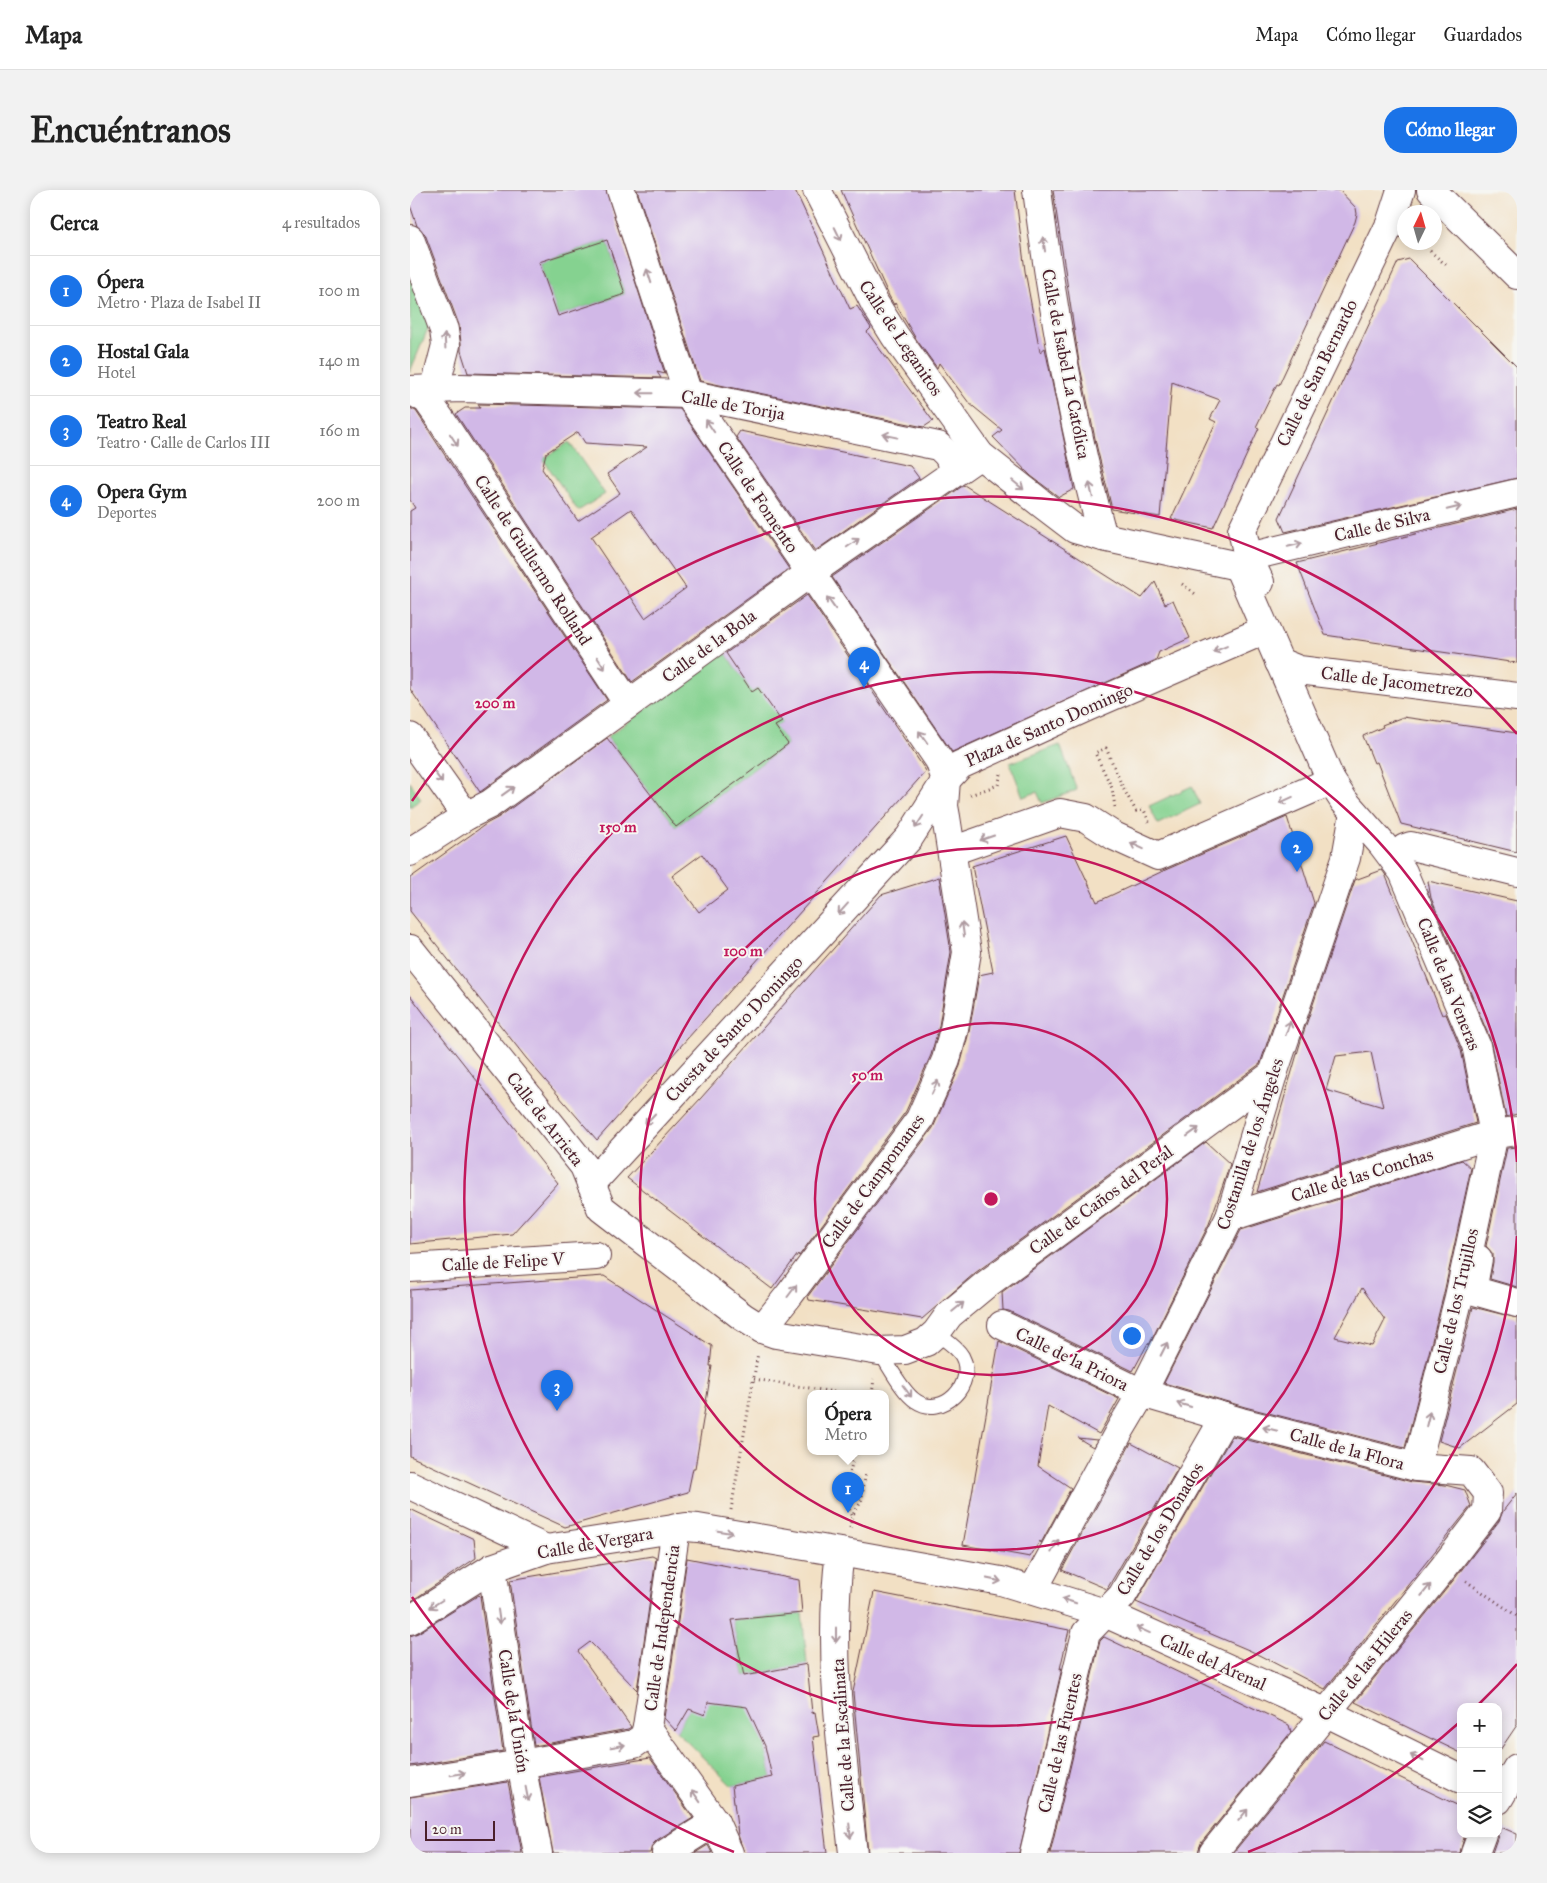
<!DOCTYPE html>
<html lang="es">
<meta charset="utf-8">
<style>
body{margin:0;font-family:"IM FELL Great Primer",serif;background:#f2f2f2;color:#222}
.controls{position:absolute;right:15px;bottom:15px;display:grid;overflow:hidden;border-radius:10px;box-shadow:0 2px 12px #0003}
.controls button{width:45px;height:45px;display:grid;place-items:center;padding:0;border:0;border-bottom:1px solid #e0e0e0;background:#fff;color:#222;font:25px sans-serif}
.compass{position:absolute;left:987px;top:15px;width:45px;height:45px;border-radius:50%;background:#fff;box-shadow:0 2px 12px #0003;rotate:5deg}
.scale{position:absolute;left:15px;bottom:12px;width:70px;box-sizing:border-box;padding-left:5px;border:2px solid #4a1f2b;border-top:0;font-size:14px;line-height:18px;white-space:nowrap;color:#4a1f2b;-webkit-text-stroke:4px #f6f6f2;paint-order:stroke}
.you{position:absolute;left:721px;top:1145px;width:18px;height:18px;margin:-12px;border:4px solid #fff;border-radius:50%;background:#1a73e8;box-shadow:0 0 0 8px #1a73e833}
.badge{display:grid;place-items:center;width:32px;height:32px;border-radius:50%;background:#1a73e8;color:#fff;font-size:16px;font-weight:700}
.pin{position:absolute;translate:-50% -41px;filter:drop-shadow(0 1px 2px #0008)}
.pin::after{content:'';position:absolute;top:26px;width:18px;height:15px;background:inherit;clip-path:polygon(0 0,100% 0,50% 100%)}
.popup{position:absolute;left:397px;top:1200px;width:82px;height:65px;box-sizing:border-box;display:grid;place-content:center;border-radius:10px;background:#fff;filter:drop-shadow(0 1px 4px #0005);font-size:16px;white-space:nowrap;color:#767676}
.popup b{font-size:19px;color:#222}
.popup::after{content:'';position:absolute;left:50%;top:100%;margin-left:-10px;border:10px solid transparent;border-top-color:#fff}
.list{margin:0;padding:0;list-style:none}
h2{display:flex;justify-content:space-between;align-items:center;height:65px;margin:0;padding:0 20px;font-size:21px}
h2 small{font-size:16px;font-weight:400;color:#767676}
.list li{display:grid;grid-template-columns:32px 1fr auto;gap:15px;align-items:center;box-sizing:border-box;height:70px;padding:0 20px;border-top:1px solid #e0e0e0}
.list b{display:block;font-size:19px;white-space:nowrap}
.list p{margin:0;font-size:16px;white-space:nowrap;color:#767676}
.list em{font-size:16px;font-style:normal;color:#767676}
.icon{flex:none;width:28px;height:28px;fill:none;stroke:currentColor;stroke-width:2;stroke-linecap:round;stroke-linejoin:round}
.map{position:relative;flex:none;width:1107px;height:1663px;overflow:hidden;border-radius:20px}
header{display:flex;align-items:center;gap:30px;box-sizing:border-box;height:70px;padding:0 25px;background:#fff;border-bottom:1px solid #e0e0e0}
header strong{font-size:24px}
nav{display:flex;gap:28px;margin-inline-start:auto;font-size:18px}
.intro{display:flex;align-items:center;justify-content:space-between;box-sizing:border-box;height:120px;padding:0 30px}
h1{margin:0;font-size:35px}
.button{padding:12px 22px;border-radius:20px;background:#1a73e8;color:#fff;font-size:18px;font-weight:700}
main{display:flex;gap:30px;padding:0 30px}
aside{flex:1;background:#fff;border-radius:20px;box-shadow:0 2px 12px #0003}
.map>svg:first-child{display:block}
.green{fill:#85d290;stroke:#68785e}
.building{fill:#d1b8e7;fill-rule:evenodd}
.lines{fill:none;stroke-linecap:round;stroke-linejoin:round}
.lane-casing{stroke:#633c42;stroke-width:16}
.street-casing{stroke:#633c42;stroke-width:30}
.secondary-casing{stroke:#633c42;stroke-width:30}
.path{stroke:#633c42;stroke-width:3;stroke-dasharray:1 4;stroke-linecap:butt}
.lane{stroke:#fff;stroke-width:14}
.street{stroke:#fff;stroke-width:28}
.secondary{stroke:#fff;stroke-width:28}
.oneway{stroke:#ae9aa0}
.ring{fill:none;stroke:#c2185b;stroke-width:2.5}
.labels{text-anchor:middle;stroke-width:4;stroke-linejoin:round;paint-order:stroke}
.street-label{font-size:18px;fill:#4a1f2b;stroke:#f6f6f2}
.centre{fill:#c2185b;stroke:#f6f6f2;stroke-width:2.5}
.ring-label{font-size:15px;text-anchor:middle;font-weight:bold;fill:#c2185b;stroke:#f6f6f2;stroke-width:4;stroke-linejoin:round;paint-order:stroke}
</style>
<header>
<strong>Mapa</strong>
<nav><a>Mapa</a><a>Cómo llegar</a><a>Guardados</a></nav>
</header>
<div class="intro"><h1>Encuéntranos</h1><a class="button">Cómo llegar</a></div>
<main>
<aside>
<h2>Cerca<small>4 resultados</small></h2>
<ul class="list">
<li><span class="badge">1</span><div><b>Ópera</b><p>Metro · Plaza de Isabel II</p></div><em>100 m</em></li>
<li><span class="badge">2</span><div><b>Hostal Gala</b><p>Hotel</p></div><em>140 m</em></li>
<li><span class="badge">3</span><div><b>Teatro Real</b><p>Teatro · Calle de Carlos III</p></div><em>160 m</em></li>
<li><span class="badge">4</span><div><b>Opera Gym</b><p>Deportes</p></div><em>200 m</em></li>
</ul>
</aside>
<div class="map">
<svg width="1107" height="1663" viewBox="0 0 1107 1663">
<rect width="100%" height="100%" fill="#f6f6f2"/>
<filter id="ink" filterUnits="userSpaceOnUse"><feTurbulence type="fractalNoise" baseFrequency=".02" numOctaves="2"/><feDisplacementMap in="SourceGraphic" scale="10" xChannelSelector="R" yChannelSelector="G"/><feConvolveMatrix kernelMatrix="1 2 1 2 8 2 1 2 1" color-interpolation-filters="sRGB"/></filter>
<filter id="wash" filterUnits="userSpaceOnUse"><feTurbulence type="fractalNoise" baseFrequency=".0096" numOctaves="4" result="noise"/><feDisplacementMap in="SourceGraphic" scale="20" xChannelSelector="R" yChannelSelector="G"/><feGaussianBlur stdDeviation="1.12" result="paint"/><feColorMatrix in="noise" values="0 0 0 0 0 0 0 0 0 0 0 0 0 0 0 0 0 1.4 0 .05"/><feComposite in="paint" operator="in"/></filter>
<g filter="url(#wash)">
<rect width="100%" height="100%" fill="#f2e0c4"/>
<g class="green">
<polygon points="197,50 215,104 148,126 129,72"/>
<polygon points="0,83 19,136 0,182"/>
<polygon points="159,252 195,304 168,321 133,269"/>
<polygon points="315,462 342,501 348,498 378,528 366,536 378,554 266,637 197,547"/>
<polygon points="650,555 667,600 632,613 627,602 613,607 600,573"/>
<polygon points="0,592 11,609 0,617"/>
<polygon points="782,596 790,614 748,634 739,616"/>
<polygon points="392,1423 397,1474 334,1486 322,1430"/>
<polygon points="339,1510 345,1533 355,1556 362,1587 322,1596 266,1541 279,1519 298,1511"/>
</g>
<g id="blocks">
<g class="building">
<path d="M0 0H196L255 184 247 182 251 188 58 183 51 161V153L49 135 15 44 7 36 0 15ZM197 50 215 104 148 126 129 72Z"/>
<polygon points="227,0 385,0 440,119 447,116 461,138 457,142 523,231 514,237 290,191"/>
<polygon points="431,0 605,0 615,81 630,162 635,158 664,299 649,307 621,286 583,247 592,240 559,213 529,173 527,178 506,149 485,113 484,115 479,106"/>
<polygon points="643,0 929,0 946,18 947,24 945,32 873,186 869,195 867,194 846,237 849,238 803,338 761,329 806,232 800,229 810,210 762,192 750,327 702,319 687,258 669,172"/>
<polygon points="999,69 1107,177 1107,288 875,342 869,328 988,72"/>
<path d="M68 214 270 219 379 379 222 492 46 224 55 218H70ZM168 242 175 253 237 257 197 284 210 303 168 331 132 279 136 263ZM221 319 276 398 235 428 181 347Z"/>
<polygon points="0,218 6,221 36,267 197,510 70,602 0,499 0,321 5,318 0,310"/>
<polygon points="330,241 500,276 509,288 405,361 326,247"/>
<polygon points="554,295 732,408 745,392 755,414 763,410 780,448 749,462 746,470 542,562 422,387"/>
<polygon points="1107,319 1107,473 915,445 887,373"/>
<path d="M397 405 516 581 187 950 116 868 0 721V688L76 634 89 627 197 548 266 637 378 554 365 536 372 532 348 498 342 502 316 463ZM292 664 318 700 289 722 262 686Z"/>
<polygon points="993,527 1107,543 1107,662 991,634 967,572 964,573 953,546 973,537 972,535"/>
<polygon points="877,627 904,713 850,874 565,1083 512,1129 399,1110 398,1106 523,938 550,876 559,842 569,785 583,782 562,676 656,646 687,712 753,681"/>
<path d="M972 680 975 684 1032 825 1036 824 1051 860 1066 933 847 1002 892 847 945 690ZM961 862 973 917 916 900 926 866Z"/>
<polygon points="529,687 541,762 529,836 521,865 496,921 389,1066 388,1064 362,1099 217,988 291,908 471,705"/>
<polygon points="1018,691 1107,711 1107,924 1096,927 1080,849 1021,708"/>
<polygon points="0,805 19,830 148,993 102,1044 0,1054"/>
<polygon points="796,952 820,974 813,995 799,1034 739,1155 738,1153 723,1181 599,1121 593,1120 592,1102"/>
<polygon points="1107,957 1107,1097 1080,1089 1083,1072 1083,1064 1076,1056 1097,958"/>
<path d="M1052 970 1061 978 1034 1103 995 1258 835 1217 754 1193 831 1040ZM952 1098 975 1130 962 1156 925 1147Z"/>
<polygon points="194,1086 302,1156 300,1176 302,1176 285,1278 283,1278 278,1302 155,1337 0,1266 0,1100"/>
<polygon points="1063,1117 1107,1128 1107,1214 1050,1258 1029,1251"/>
<polygon points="589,1151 709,1209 689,1244 638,1216 628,1276 661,1298 631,1353 630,1351 620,1367 553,1355"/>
<polygon points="822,1246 1002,1292 1035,1295 1055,1300 1061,1316 915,1499 841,1461 726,1412"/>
<polygon points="668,1248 687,1250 683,1257"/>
<polygon points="721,1253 768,1278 697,1399 652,1380"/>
<polygon points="1107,1303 1107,1535 1088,1563 1088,1517 1051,1517 1051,1563 945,1512 1046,1387 1089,1331 1093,1321"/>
<polygon points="0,1319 64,1349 66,1368 0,1412"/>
<polygon points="242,1366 246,1368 227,1500 180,1452 168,1461 221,1537 218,1539 124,1556 100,1390"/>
<polygon points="277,1368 389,1390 392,1423 322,1430 334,1486 397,1474 402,1523 405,1522 409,1546 403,1547 417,1663 334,1663 328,1645 322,1596 362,1587 355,1556 337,1517 298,1512 295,1525 279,1519 266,1541 254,1528"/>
<polygon points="464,1402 659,1440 650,1479 652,1478 609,1663 458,1663 443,1502"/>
<polygon points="69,1405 70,1406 93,1561 0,1576 0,1446 8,1443"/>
<polygon points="694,1447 879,1535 881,1542 791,1653 788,1663 640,1663 690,1451"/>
<polygon points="914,1551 1051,1617 1051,1644 1055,1644 1050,1663 823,1663"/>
<polygon points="240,1568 283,1628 247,1650 242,1655 240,1663 143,1663 129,1587"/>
<polygon points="98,1592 112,1663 0,1663 0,1607"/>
<polygon points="1091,1637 1107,1644 1107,1663 1082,1663"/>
<polygon points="298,1655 302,1663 285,1663"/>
</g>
</g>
</g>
<g filter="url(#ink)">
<use href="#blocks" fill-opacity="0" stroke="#633c42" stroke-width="1"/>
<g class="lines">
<g class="lane-casing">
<path id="lane" d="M469 1161C479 1175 492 1202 506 1211 532 1229 567 1194 552 1166 546 1156 535 1150 526 1143"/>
</g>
<g class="street-casing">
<g id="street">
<polyline points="211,0 278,204 529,570 536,590 534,616 536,627 557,762 544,839 536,870 510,929 380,1104 352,1139"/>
<polyline points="407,0 465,114 485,146 570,265 632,314 665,339 693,347 828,376"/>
<path d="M627 0C642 116 662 234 693 347"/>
<polyline points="0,49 34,140 36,155 25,198"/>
<path d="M0 200 51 198 278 204 528 256C539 265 543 270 541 285"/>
<polyline points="1,200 17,210 29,227 218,514"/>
<polyline points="828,376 921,591 934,611 972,654 993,682 1066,855 1084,944 1049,1107 1006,1277"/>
<polyline points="828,376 838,367 1107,303"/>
<polyline points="850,392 838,367 832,340 980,34 991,0"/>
<polyline points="869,472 889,480 1107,507"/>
<polyline points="0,547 56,626"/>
<polyline points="995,658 1001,656 1107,682"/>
<polyline points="542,661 650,623 676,628 704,646 748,666 921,591"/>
<polyline points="0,662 56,626 80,614 400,383 570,265"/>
<polyline points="0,759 174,976 191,1018 333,1127 352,1139 366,1144 469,1161 495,1160 516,1152 526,1143 539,1125 574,1096 863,884"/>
<polyline points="181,994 499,648 536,590 550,575 677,517 855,440"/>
<polyline points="820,1027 1084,944 1107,941"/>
<polyline points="1068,1069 1063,1096 1065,1101 1107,1113"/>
<polyline points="0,1078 186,1066"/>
<polyline points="592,1135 732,1203 831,1232 1006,1277 1061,1281 1078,1303 1077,1321 1034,1377 803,1663"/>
<polyline points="0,1295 136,1359"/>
<polyline points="430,1362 591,1391 695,1423 915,1522 1051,1589"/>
<polyline points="82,1378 111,1574 128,1663"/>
<polyline points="623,1400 710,1240 732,1203 820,1027 863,884 936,668 944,623"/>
<path d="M0 1430 82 1378 136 1359 276 1337 288 1338 430 1362C417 1462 432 1563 443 1663"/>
<polyline points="237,1537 305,1632 319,1663"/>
<polyline points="0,1592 111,1574 224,1554 234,1547 237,1537 266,1338"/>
<polyline points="1088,1610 1107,1578"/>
<polyline points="256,1663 305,1632"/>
<polyline points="624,1663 676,1443 712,1406 815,1227"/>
<polyline points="1065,1663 1072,1644"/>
</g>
</g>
<g class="secondary-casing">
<polyline id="secondary" points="1021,0 1107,85"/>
</g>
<g class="path">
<polyline points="1020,61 1036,75"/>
<polyline points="772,394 788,406"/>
<polyline points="560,605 588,595 591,584"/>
<polyline points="705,617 702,598 685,563 696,558 713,598 726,621 734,620 740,634"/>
<polyline points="344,1189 436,1204"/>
<polyline points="462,1204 464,1189"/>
<polyline points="321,1320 348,1163"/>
<polyline points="442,1325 435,1310 444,1262"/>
<polyline points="440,1338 442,1326 451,1312 456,1282"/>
<polyline points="1056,1391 1107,1426"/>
</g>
<use href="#lane" class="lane"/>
<use href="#street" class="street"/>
<use href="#secondary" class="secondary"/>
</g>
<defs><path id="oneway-shaft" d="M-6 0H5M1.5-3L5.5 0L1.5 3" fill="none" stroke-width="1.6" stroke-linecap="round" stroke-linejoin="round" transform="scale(1.25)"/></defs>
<g class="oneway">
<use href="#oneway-shaft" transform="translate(428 44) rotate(64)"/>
<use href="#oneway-shaft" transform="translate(634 54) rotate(-98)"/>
<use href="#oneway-shaft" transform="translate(239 86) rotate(-108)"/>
<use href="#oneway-shaft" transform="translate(35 151) rotate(-93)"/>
<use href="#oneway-shaft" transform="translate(235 203) rotate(-179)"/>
<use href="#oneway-shaft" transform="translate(300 236) rotate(-124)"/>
<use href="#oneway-shaft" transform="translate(480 246) rotate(-168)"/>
<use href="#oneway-shaft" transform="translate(44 250) rotate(57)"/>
<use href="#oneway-shaft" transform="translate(608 295) rotate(39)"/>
<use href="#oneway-shaft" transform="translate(681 300) rotate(-103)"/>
<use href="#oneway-shaft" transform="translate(1044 318) rotate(-13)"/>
<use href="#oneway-shaft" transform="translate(443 353) rotate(-35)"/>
<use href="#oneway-shaft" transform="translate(885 355) rotate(-13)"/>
<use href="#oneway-shaft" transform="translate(421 413) rotate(-125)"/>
<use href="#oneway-shaft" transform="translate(810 459) rotate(157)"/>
<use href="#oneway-shaft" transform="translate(191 473) rotate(57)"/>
<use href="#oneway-shaft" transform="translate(513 547) rotate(-125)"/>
<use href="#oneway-shaft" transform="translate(28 587) rotate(54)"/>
<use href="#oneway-shaft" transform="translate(98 601) rotate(-36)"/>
<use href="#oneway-shaft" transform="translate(876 610) rotate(156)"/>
<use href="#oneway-shaft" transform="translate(509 632) rotate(123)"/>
<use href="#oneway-shaft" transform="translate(577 648) rotate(161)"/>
<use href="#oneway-shaft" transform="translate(727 656) rotate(-155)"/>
<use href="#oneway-shaft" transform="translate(433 719) rotate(132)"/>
<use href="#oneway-shaft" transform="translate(553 739) rotate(-98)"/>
<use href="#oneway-shaft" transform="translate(878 838) rotate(-71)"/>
<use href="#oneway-shaft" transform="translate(525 897) rotate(-66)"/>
<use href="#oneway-shaft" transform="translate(240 929) rotate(133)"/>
<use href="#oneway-shaft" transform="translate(783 942) rotate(-36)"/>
<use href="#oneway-shaft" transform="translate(382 1101) rotate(-53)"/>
<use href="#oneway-shaft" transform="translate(548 1117) rotate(-39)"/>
<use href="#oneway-shaft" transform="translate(754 1159) rotate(-63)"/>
<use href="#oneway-shaft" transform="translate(497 1201) rotate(53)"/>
<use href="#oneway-shaft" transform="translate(774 1215) rotate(-164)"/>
<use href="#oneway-shaft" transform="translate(1018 1229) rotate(-76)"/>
<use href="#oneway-shaft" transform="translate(860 1239) rotate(-166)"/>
<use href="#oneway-shaft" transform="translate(315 1342) rotate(10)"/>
<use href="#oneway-shaft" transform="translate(645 1356) rotate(-61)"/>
<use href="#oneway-shaft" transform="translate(584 1390) rotate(12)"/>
<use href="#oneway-shaft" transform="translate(1016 1400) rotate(-51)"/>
<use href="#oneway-shaft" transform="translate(659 1411) rotate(-162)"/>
<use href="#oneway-shaft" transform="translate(26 1414) rotate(148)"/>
<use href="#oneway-shaft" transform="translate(89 1427) rotate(82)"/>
<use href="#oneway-shaft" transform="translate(733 1440) rotate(-156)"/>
<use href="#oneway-shaft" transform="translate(426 1445) rotate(90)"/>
<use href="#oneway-shaft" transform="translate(208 1556) rotate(-10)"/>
<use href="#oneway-shaft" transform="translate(1007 1568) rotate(-154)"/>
<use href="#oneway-shaft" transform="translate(48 1584) rotate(-9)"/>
<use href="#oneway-shaft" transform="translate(117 1604) rotate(79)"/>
<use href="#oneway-shaft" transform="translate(286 1606) rotate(-125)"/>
<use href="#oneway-shaft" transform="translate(833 1625) rotate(-51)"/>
<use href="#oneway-shaft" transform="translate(440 1641) rotate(84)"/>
</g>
</g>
<g class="ring">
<circle cx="581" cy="1009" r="176"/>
<circle cx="581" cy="1009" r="351"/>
<path d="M1107 1046A527 527 0 1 1 1107 972"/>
<path d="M1107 1474A702 702 0 0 1 1069 1514M1051 1531A702 702 0 0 1 838 1662M324 1662A702 702 0 0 1 2 1407M2 611A702 702 0 0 1 1107 544"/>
</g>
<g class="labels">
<g class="street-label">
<text transform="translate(491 148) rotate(56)" y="6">Calle de Leganitos</text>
<text transform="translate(656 174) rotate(79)" y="6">Calle de Isabel La Católica</text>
<text transform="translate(907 183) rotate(-64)" y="6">Calle de San Bernardo</text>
<text transform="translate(323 215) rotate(10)" y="6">Calle de Torija</text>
<text transform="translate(348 307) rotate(56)" y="6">Calle de Fomento</text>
<text transform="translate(972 335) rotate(-13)" y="6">Calle de Silva</text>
<text transform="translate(123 370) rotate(57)" y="6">Calle de Guillermo Rolland</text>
<text transform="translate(299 456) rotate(-36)" y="6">Calle de la Bola</text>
<text transform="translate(987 492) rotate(7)" y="6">Calle de Jacometrezo</text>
<text transform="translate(639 535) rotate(-24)" y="6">Plaza de Santo Domingo</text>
<text transform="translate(1039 794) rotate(68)" y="6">Calle de las Veneras</text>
<text transform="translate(324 839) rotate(-47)" y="6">Cuesta de Santo Domingo</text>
<text transform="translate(135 929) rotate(52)" y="6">Calle de Arrieta</text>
<text transform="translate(840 954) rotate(-72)" y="6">Costanilla de los Ángeles</text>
<text transform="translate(952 985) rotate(-17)" y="6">Calle de las Conchas</text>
<text transform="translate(463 991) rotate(-54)" y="6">Calle de Campomanes</text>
<text transform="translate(691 1010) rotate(-36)" y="6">Calle de Caños del Peral</text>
<text transform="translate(93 1072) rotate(-3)" y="6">Calle de Felipe V</text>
<text transform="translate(1046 1111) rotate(-77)" y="6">Calle de los Trujillos</text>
<text transform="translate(662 1169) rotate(26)" y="6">Calle de la Priora</text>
<text transform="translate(937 1259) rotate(15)" y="6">Calle de la Flora</text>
<text transform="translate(750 1339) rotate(-59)" y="6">Calle de los Donados</text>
<text transform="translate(185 1353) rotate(-10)" y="6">Calle de Vergara</text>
<text transform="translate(252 1438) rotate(-82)" y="6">Calle de Independencia</text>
<text transform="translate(803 1472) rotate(24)" y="6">Calle del Arenal</text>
<text transform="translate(955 1475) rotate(-51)" y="6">Calle de las Hileras</text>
<text transform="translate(104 1521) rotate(81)" y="6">Calle de la Unión</text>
<text transform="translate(433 1545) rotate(-94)" y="6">Calle de la Escalinata</text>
<text transform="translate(650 1553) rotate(-77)" y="6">Calle de las Fuentes</text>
</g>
</g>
<circle cx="581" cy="1009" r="8" class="centre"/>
<g class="ring-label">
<text x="85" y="518">200 m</text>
<text x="208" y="642">150 m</text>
<text x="333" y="766">100 m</text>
<text x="457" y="890">50 m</text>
</g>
</svg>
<div class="controls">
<button>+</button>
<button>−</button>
<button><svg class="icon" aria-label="layers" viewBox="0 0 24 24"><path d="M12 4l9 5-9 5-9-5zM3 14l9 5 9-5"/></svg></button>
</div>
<svg class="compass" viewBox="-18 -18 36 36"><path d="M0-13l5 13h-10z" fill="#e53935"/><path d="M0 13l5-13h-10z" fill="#767676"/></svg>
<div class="scale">20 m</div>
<div class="you"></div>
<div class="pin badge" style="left:438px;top:1323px">1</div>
<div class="popup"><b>Ópera</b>Metro</div>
<div class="pin badge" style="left:887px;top:682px">2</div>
<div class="pin badge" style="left:147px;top:1221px">3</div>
<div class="pin badge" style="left:454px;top:498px">4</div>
</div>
</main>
